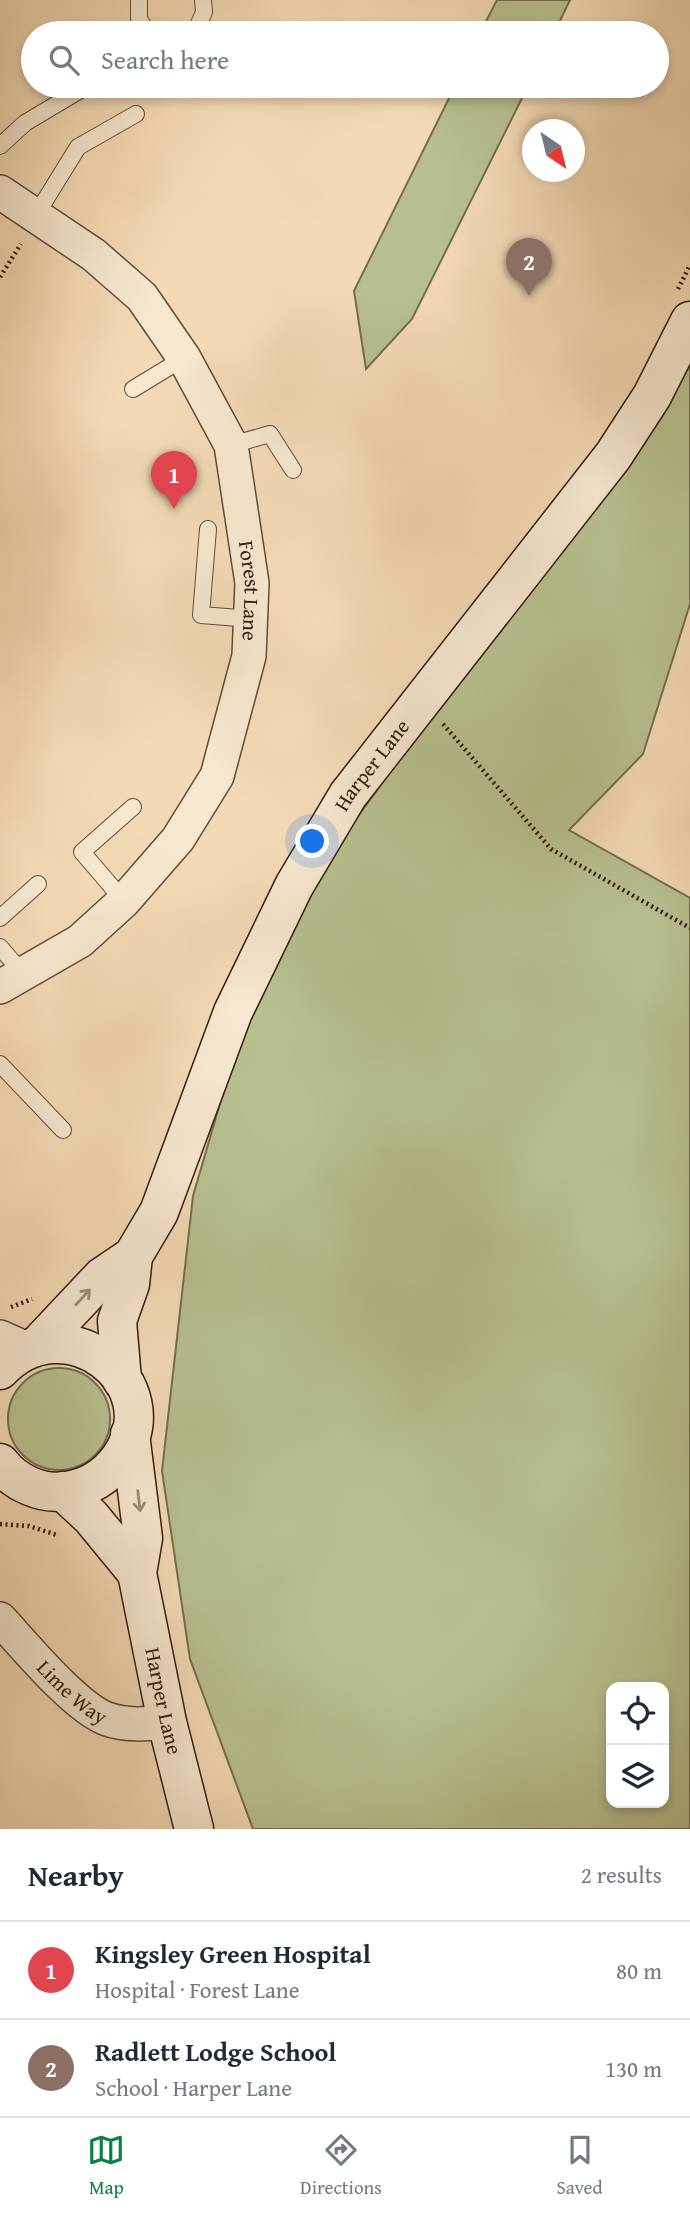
<!DOCTYPE html>
<meta charset="utf-8">
<style>
body{margin:0;font-family:"Gentium Book Plus",serif;background:#f6f6f7;color:#1f2937}
.controls{position:absolute;right:21px;bottom:21px;display:grid;overflow:hidden;border-radius:14px;box-shadow:0 4px 10px #0003}
.controls button{width:63px;height:63px;display:grid;place-items:center;padding:0;border:0;border-bottom:2px solid #e0e1e3;background:#fff;color:#1f2937;font:35px sans-serif}
.compass{position:absolute;left:522px;top:119px;width:63px;height:63px;border-radius:50%;background:#fff;box-shadow:0 4px 10px #0003;rotate:145deg}
.you{position:absolute;left:313px;top:842px;width:24px;height:24px;margin:-18px;border:5px solid #fff;border-radius:50%;background:#1a73e8;box-shadow:0 0 0 10px #1a73e833}
.badge{display:grid;place-items:center;width:46px;height:46px;border-radius:50%;background:#0b8043;color:#fff;font-size:23px;font-weight:700}
.pin{position:absolute;translate:-50% -58px;filter:drop-shadow(0 2px 4px #0008)}
.pin::after{content:'';position:absolute;top:37px;width:24px;height:21px;background:inherit;clip-path:polygon(0 0,100% 0,50% 100%)}
.list{margin:0;padding:0;list-style:none}
h2{display:flex;justify-content:space-between;align-items:center;height:91px;margin:0;padding:0 28px;font-size:30px}
h2 small{font-size:23px;font-weight:400;color:#747a83}
.list li{display:grid;grid-template-columns:46px 1fr auto;gap:21px;align-items:center;box-sizing:border-box;height:98px;padding:0 28px;border-top:2px solid #e0e1e3}
.list b{display:block;font-size:26px;white-space:nowrap}
.list p{margin:0;font-size:23px;white-space:nowrap;color:#747a83}
.list em{font-size:23px;font-style:normal;color:#747a83}
.icon{flex:none;width:38px;height:38px;fill:none;stroke:currentColor;stroke-width:2;stroke-linecap:round;stroke-linejoin:round}
.map{position:relative;flex:none;width:690px;height:1829px;overflow:hidden}
.search{position:absolute;background:#fff;box-shadow:0 4px 10px #0003;left:21px;right:21px;top:21px;height:77px;display:flex;align-items:center;gap:18px;box-sizing:border-box;padding:0 24px;border-radius:38px;color:#747a83;font-size:26px}
.sheet{height:287px;background:#fff}
nav{display:flex;justify-content:space-around;align-items:center;box-sizing:border-box;height:98px;border-top:2px solid #e0e1e3;background:#fff;font-size:19px;color:#747a83}
nav a{display:grid;justify-items:center;gap:4px}
nav .on{color:#0b8043}
.map>svg:first-child{display:block}
.green{fill:#b8c090;stroke:#766e4f;stroke-width:2;fill-rule:evenodd}
.lines{fill:none;stroke-linecap:round;stroke-linejoin:round}
.service-casing{stroke:#634c38;stroke-width:18}
.minor-casing{stroke:#634c38;stroke-width:36}
.secondary-casing{stroke:#331c0e;stroke-width:41}
.path{stroke:#331c0e;stroke-width:4.5;stroke-dasharray:2 3.5;stroke-linecap:butt}
.service{stroke:#f7e7cf;stroke-width:16}
.minor{stroke:#f7e7cf;stroke-width:33}
.secondary{stroke:#f7e7cf;stroke-width:38}
.oneway{stroke:#9f8c78}
.labels{text-anchor:middle;stroke-width:7;stroke-linejoin:round;paint-order:stroke}
.street-label{font-size:21px;fill:#331c0e;stroke:#f7e7cf}
</style>
<div class="map">
<svg width="690" height="1829" viewBox="0 0 690 1829">
<rect width="100%" height="100%" fill="#f3dab5"/>
<filter id="stains"><feTurbulence type="fractalNoise" baseFrequency=".00286" numOctaves="4"/><feColorMatrix values="0 0 0 0 .2 0 0 0 0 .09 0 0 0 0 .02 0 0 0 .5 -.17"/></filter>
<radialGradient id="worn" r=".72"><stop offset=".6" stop-color="#630" stop-opacity="0"/><stop offset="1" stop-color="#630" stop-opacity=".3"/></radialGradient>
<g class="green">
<polygon points="497,0 570,0 554,33 480,33"/>
<polygon points="455,86 528,86 412,319 366,369 354,291"/>
<path d="M690 366V604L643 754 569 830 690 898V1829H253L190 1659 162 1471 193 1196 239 1038 305 890 390 772 540 581ZM611 1687H664V1803H611Z"/>
<circle cx="59" cy="1419" r="51"/>
</g>
<g class="lines">
<g class="service-casing">
<g id="service">
<polyline points="139,0 139,19 148,33"/>
<polyline points="195,33 204,12 203,0"/>
<polyline points="0,146 25,123 87,86"/>
<polyline points="36,215 78,147 136,114"/>
<polyline points="133,389 184,358"/>
<polyline points="231,445 270,434 293,470"/>
<polyline points="208,529 201,615 252,619"/>
<polyline points="124,901 82,852 133,807"/>
<polyline points="0,918 38,884"/>
<polyline points="0,947 24,975"/>
<polyline points="0,1064 63,1130"/>
</g>
</g>
<g class="minor-casing">
<g id="minor">
<path id="s1" d="M0 192 94 255 142 297 184 358 231 445 252 583 249 656 217 776 178 839 124 901 80 941 0 987"/>
<polyline points="0,1337 27,1349"/>
<path id="s2" d="M0 1619C24 1645 76 1708 107 1719 126 1726 147 1724 167 1722"/>
</g>
</g>
<g class="secondary-casing">
<g id="secondary">
<path id="s3" d="M38 1345 102 1277 133 1256 159 1212 233 1012 294 886 348 795 613 456 652 396 690 321"/>
<path d="M0 1370C65 1301 172 1383 120 1458 107 1476 88 1488 66 1491 42 1495 15 1483 0 1463"/>
<polyline points="122,1380 117,1321 130,1284 133,1256"/>
<path id="s4" d="M130 1434 143 1538 137 1573 167 1722 194 1829"/>
<polyline points="63,1491 91,1517 137,1573"/>
</g>
</g>
<g class="path">
<polyline points="0,277 21,244"/>
<polyline points="678,289 690,265"/>
<polyline points="443,724 551,849 690,928"/>
<polyline points="11,1307 32,1299"/>
<polyline points="0,1524 29,1526 57,1535"/>
</g>
<use href="#service" class="service"/>
<use href="#minor" class="minor"/>
<use href="#secondary" class="secondary"/>
</g>
<defs><path id="oneway-shaft" d="M-6 0H5M1.5-3L5.5 0L1.5 3" fill="none" stroke-width="1.6" stroke-linecap="round" stroke-linejoin="round" transform="scale(1.75)"/></defs>
<g class="oneway">
<use href="#oneway-shaft" transform="translate(83 1297) rotate(-47)"/>
<use href="#oneway-shaft" transform="translate(139 1501) rotate(83)"/>
</g>
<g class="labels">
<g class="street-label">
<text dy="7" stroke="none"><textPath href="#s1" startOffset="497">Forest Lane</textPath></text>
<text dy="7" stroke="none"><textPath href="#s3" startOffset="679">Harper Lane</textPath></text>
<text dy="7" stroke="none"><textPath href="#s2" startOffset="103">Lime Way</textPath></text>
<text dy="7" stroke="none"><textPath href="#s4" startOffset="271">Harper Lane</textPath></text>
</g>
</g>
<rect width="100%" height="100%" filter="url(#stains)"/>
<rect width="100%" height="100%" fill="url(#worn)"/>
</svg>
<div class="controls">
<button><svg class="icon" aria-label="locate" viewBox="0 0 24 24"><circle cx="12" cy="12" r="6"/><path d="M12 2v4M12 18v4M2 12h4M18 12h4"/></svg></button>
<button><svg class="icon" aria-label="layers" viewBox="0 0 24 24"><path d="M12 4l9 5-9 5-9-5zM3 14l9 5 9-5"/></svg></button>
</div>
<svg class="compass" viewBox="-18 -18 36 36"><path d="M0-13l5 13h-10z" fill="#e53935"/><path d="M0 13l5-13h-10z" fill="#747a83"/></svg>
<div class="you"></div>
<div class="pin badge" style="left:174px;top:509px;background:#e0444e">1</div>
<div class="pin badge" style="left:529px;top:296px;background:#8d6e63">2</div>
<div class="search"><svg class="icon" aria-label="search" viewBox="0 0 24 24"><circle cx="10" cy="10" r="6"/><path d="M15 15l6 6"/></svg>Search here</div>
</div>
<section class="sheet">
<h2>Nearby<small>2 results</small></h2>
<ul class="list">
<li><span class="badge" style="background:#e0444e">1</span><div><b>Kingsley Green Hospital</b><p>Hospital · Forest Lane</p></div><em>80 m</em></li>
<li><span class="badge" style="background:#8d6e63">2</span><div><b>Radlett Lodge School</b><p>School · Harper Lane</p></div><em>130 m</em></li>
</ul>
</section>
<nav>
<a class="on"><svg class="icon" aria-label="map" viewBox="0 0 24 24"><path d="M3 6l6-2 6 2 6-2v14l-6 2-6-2-6 2zM9 4v14M15 6v14"/></svg>Map</a>
<a><svg class="icon" aria-label="directions" viewBox="0 0 24 24"><path d="M12 3l9 9-9 9-9-9zM9 14v-3h6M13 9l2 2-2 2"/></svg>Directions</a>
<a><svg class="icon" aria-label="saved" viewBox="0 0 24 24"><path d="M7 4h10v16l-5-4-5 4z"/></svg>Saved</a>
</nav>
